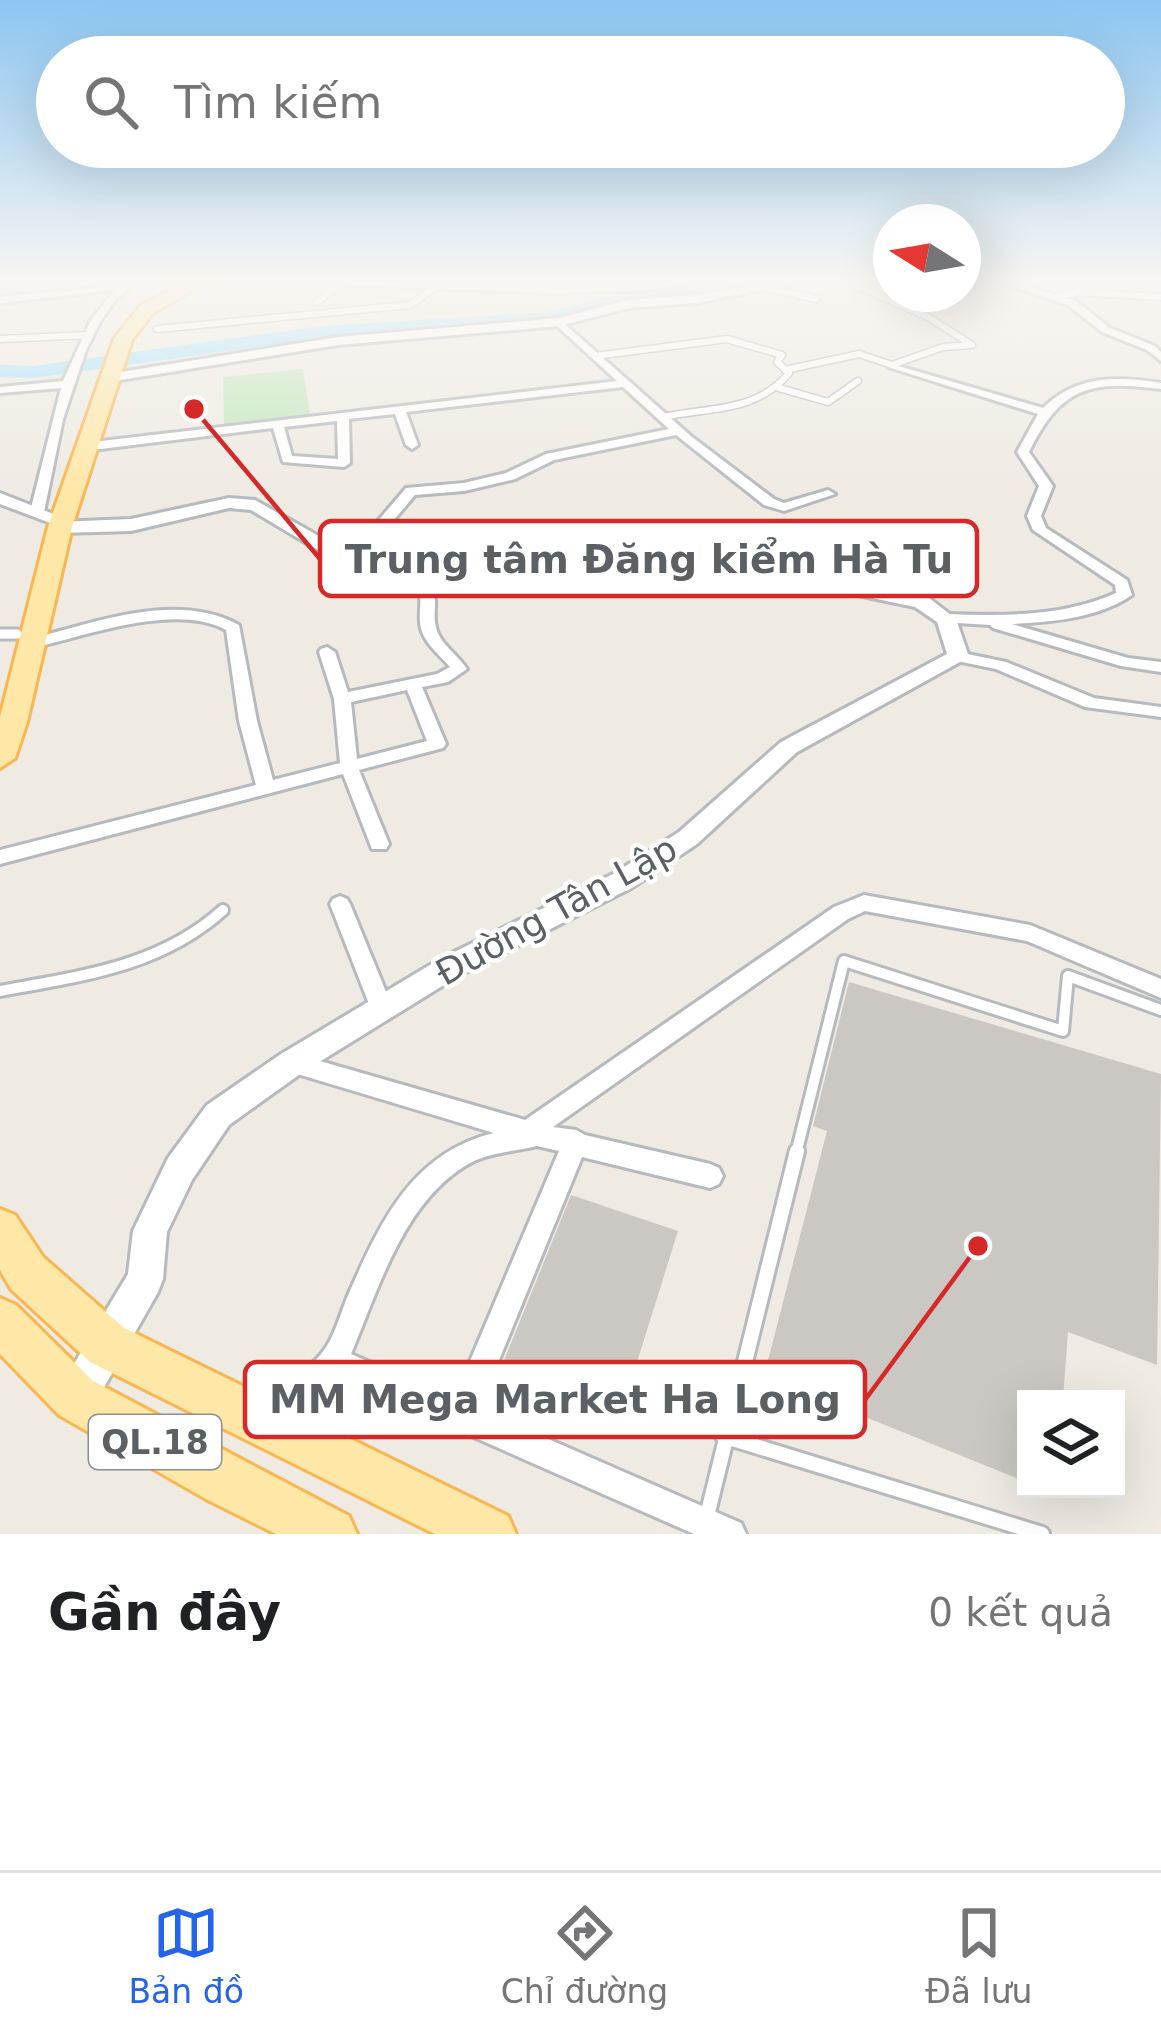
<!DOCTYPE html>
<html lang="vi">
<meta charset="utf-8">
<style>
body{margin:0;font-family:"DejaVu Sans",sans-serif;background:#f2f2f2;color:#202124}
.controls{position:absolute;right:36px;bottom:36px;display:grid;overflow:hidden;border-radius:0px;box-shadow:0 12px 48px #0002}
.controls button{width:108px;height:108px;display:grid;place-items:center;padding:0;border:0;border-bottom:3px solid #e0e0e0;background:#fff;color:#202124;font:60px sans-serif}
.compass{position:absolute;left:873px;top:204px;width:108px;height:108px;border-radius:50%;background:#fff;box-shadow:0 12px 48px #0002;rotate:281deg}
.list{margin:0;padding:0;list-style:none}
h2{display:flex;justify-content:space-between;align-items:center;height:156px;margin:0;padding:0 48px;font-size:51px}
h2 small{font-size:39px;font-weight:400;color:#757577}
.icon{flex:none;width:66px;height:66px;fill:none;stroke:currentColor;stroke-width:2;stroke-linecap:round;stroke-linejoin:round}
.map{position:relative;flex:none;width:1161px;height:1534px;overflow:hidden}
.search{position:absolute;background:#fff;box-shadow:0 12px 48px #0002;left:36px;right:36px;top:36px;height:132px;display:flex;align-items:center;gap:30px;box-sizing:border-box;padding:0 42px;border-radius:66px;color:#757577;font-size:45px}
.sheet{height:336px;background:#fff}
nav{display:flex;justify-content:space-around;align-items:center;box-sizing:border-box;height:168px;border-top:3px solid #e0e0e0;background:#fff;font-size:33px;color:#757577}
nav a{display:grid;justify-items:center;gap:6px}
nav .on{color:#2563eb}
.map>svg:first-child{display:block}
.green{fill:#c2e7be}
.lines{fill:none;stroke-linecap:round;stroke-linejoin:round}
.river{fill:#a2e1ff;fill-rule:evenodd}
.building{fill:#cbc7c2}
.service-far3-casing{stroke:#b6babe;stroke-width:9}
.service-far2-casing{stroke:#b6babe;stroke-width:15}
.service-far1-casing{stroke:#b6babe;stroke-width:16}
.service-casing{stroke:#b6babe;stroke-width:20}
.minor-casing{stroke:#b6babe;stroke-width:6}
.tertiary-casing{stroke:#b6babe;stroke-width:6}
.primary-casing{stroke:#f8b753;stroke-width:6}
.service-far3{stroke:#fff;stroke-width:6}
.service-far2{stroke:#fff;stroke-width:9}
.service-far1{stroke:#fff;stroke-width:10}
.service{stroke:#fff;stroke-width:14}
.minor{fill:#fff;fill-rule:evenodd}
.tertiary{fill:#fff;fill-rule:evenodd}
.primary{fill:#ffe7a7;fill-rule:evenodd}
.labels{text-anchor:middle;stroke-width:9;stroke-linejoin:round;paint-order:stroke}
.shield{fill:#fff;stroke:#8c9092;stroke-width:3}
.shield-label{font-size:33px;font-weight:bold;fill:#5b6064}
.street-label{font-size:36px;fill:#5b6064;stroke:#fff}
.leader{fill:none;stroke:#d62828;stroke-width:4.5}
.callout-dot{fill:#d62828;stroke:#fff;stroke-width:4.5}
.callout{fill:#fff;stroke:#d62828;stroke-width:4.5}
.callout-label{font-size:39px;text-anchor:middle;font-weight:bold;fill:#5b6064}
</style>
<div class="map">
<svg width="1161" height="1534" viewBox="0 0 1161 1534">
<rect width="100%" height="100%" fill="#efebe3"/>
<polygon class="green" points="303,369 310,416 224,425 223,377"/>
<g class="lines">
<polygon class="river" points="729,281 777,281 768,286 619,305 546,324 321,338 34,378 0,377 0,365 34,366 321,326 546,312 619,295"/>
</g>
<g class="building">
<polygon points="849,982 1161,1074 1157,1365 1068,1332 1063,1399 1026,1399 1026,1482 764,1376 827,1131 813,1126"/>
<polygon points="571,1195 678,1231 622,1410 612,1418 499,1373"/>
</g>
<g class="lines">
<g class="service-far3-casing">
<g id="service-far3">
<polyline points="767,288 816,299"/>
<polyline points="1075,292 1161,297"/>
<polyline points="1057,297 1116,281"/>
<polyline points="317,302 343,282"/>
<polyline points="157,329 410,305 438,285"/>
<polyline points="0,339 90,335"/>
<path d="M595 356 727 339 782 355 777 362 789 373C756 413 710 407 663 417"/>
<polyline points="785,370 859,354 892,365 943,347 972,345 928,317 846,281"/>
<polyline points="779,388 828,402 858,381"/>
</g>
</g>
<g class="service-far2-casing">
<polyline id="service-far2" points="0,634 17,634"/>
</g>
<g class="service-far1-casing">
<g id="service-far1">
<path d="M0 991C81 976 160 967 223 910"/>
<polyline points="796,1154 844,961 1063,1031 1068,976 1161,1010"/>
</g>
</g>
<g class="service-casing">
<g id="service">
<polyline points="723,1436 1042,1534"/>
<polyline points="707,1516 797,1151"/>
</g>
</g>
<g class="minor-casing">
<g id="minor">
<polygon points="13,281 0,289 2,281"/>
<polygon points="128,281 139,281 117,298 101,320 86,350 63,419 44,512 42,515 32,515 30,512 61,388 0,393 0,387 63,381 91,320 115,290 0,303 0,297 123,285"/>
<polygon points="329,281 547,287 700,281 641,291 547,293 334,284"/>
<polygon points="996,281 1010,281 1076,301 1110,328 1155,346 1161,352 1161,361 1147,350 1102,332 1068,305"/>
<path d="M559 319 692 437 774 499 784 503 828 490 835 494 784 511 764 505 676 435 554 460 515 479 464 491 415 495 387 528 323 548 316 544 377 522 406 488 464 483 506 473 546 454 669 429 623 387 406 412 418 445 412 449 406 445 395 414 349 419 350 463 344 467 283 462 273 428 84 451 78 447 84 443 617 381 555 324 554 322ZM337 421 338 459 292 456 284 427Z"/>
<path d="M888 363 1043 408C1077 375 1116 376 1161 383V389C1091 380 1061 386 1029 452L1053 486 1041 516 1046 528 1127 580 1132 595C1099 618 1052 622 1012 624L1128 658 1161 662V672L1121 666 993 628 990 625 941 622 938 619 946 614C1004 616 1062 617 1116 593L1115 585 1033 530 1027 516 1039 486 1017 452 1038 414 888 367Z"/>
<path d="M426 585 431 586C439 601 432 612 436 627 439 643 458 655 467 669L448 682 422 687 446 744 443 748 359 770 389 844 386 849H372L343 774 0 864V850L256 785 239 721 226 630C175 602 86 636 32 648L24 643 26 640C91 624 176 590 239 625L257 721 273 780 340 763 334 699 319 652 321 649 327 647 335 652 348 692 437 674 450 667C439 654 421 641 420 622 419 609 422 602 419 589ZM407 690 427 741 357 759 351 702Z"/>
<polygon points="958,652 1006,662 1094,698 1161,707 1161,717 1085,707 996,669 952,660 950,657 952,654"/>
<path d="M864 895 1030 925 1161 979V998L1027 941 865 911 848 919 553 1127 576 1130 585 1135 710 1164 719 1168 723 1176 719 1184 710 1188 582 1157 479 1409 741 1523 746 1534H694L337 1377 279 1429 269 1434 259 1429 254 1419 259 1409C279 1391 305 1373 322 1353 335 1337 341 1311 349 1293 381 1221 412 1153 494 1133L284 1070 280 1063 284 1056 292 1053 525 1120 834 907ZM537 1146 559 1151 454 1399 351 1354C379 1288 405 1196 474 1161 493 1152 517 1151 537 1146Z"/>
<polygon points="340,896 347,899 350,904 393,1009 390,1015 382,1018 374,1015 371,1009 330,904 333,899"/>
</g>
</g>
<g class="tertiary-casing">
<g id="tertiary">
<polygon points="780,281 807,281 696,303 628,308 559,326 338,345 108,382 101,378 108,374 338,337 559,318 628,300 696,295"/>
<polygon points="0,493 56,515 57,522 131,519 229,498 255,500 384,573 426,583 713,567 796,570 929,598 956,619 969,657 797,752 697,844 631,888 460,975 303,1072 229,1125 192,1180 167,1232 163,1279 158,1292 90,1412 76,1417 62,1412 57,1398 62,1384 128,1274 133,1231 168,1158 207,1105 281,1054 440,959 613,874 679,832 781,742 947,654 937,622 915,607 796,582 713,579 426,595 370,581 251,510 229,508 131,531 60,533 53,531 53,524 0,504"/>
</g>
</g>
<g class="primary-casing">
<g id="primary">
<polygon points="189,281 208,281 152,314 132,340 72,527 27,722 15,758 0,768 0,717 48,527 114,339 140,306"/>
<polygon points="0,1209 15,1215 43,1257 124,1328 508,1516 516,1534 435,1534 90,1362 11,1289 0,1270"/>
<polygon points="0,1298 16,1305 93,1381 349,1516 357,1534 276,1534 206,1499 59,1415 0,1354"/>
</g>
</g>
<use href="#service-far3" class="service-far3"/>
<use href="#service-far2" class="service-far2"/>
<use href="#service-far1" class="service-far1"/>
<use href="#service" class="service"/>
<use href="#minor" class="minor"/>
<use href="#tertiary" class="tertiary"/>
<use href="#primary" class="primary"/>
</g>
<linearGradient id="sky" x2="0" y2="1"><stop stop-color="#8cc6f1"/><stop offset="0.57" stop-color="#f8f6f2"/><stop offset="1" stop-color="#f8f6f2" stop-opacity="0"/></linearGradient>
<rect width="1161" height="495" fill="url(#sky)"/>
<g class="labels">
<rect class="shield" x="89" y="1415" width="132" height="54" rx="9"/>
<g class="shield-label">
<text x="155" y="1454">QL.18</text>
</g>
<g class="street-label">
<text transform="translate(556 910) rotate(-29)" y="13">Đường Tân Lập</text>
</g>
</g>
<path class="leader" d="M194 409L320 559M978 1246L865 1400"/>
<g class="callout-dot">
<circle cx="194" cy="409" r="12"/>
<circle cx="978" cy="1246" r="12"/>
</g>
<g class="callout">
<rect x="320" y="521" width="657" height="75" rx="12"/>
<rect x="245" y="1362" width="620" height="75" rx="12"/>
</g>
<g class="callout-label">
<text x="649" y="573">Trung tâm Đăng kiểm Hà Tu</text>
<text x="555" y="1413">MM Mega Market Ha Long</text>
</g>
</svg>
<div class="controls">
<button><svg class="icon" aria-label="layers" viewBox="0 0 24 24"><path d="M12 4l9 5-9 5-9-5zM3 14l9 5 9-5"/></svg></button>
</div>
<svg class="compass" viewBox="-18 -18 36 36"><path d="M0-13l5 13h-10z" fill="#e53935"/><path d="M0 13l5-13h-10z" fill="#757577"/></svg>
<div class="search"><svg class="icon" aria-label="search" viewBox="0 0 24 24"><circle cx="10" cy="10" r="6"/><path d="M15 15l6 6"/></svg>Tìm kiếm</div>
</div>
<section class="sheet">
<h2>Gần đây<small>0 kết quả</small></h2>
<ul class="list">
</ul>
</section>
<nav>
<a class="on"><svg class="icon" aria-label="map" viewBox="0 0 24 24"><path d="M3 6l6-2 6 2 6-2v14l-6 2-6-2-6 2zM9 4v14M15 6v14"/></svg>Bản đồ</a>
<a><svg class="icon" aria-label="directions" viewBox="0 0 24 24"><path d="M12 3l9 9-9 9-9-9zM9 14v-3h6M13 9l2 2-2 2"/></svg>Chỉ đường</a>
<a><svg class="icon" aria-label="saved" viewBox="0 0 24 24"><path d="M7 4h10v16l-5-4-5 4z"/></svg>Đã lưu</a>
</nav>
